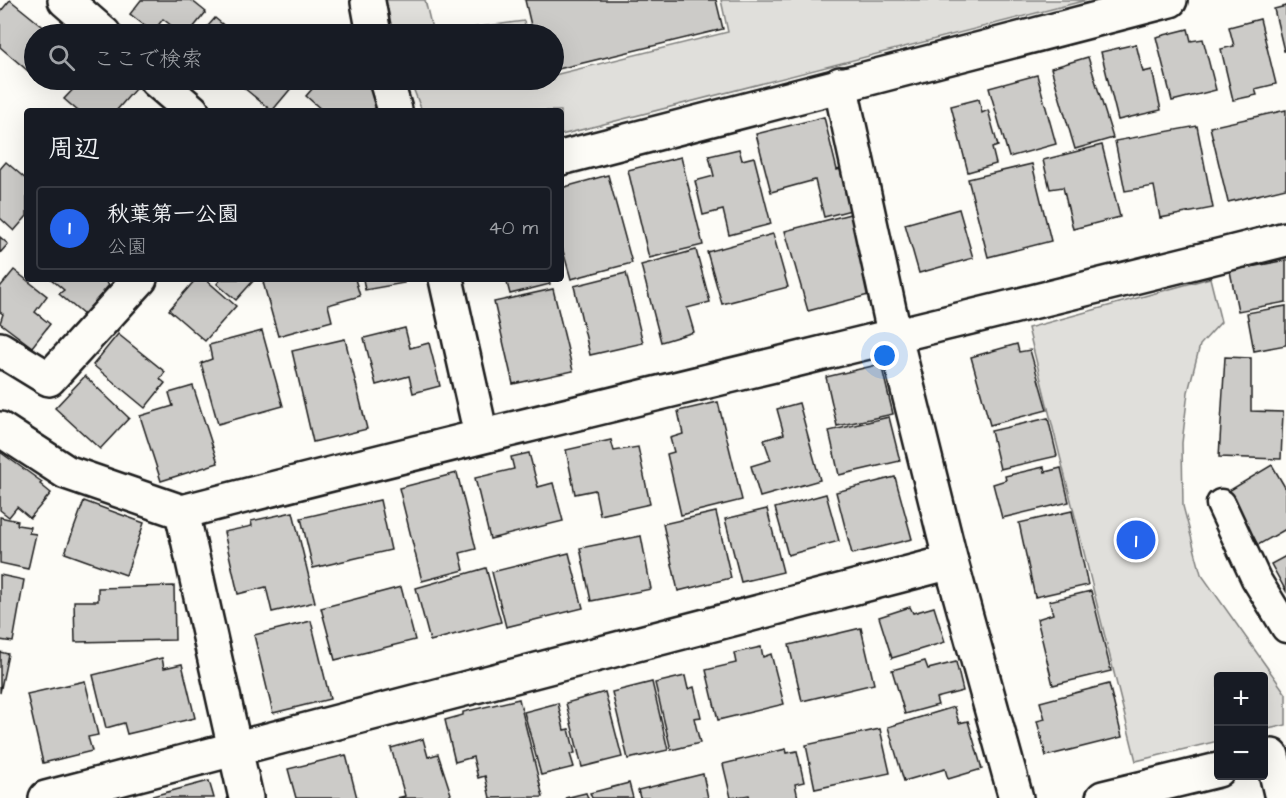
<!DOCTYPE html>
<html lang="ja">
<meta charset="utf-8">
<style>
body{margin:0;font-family:"Architects Daughter","Klee One",sans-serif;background:#20242c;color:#f1f3f6}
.controls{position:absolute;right:18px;bottom:18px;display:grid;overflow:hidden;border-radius:6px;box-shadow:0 6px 24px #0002}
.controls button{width:54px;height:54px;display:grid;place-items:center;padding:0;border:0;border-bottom:2px solid #363941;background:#171b24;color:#f1f3f6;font:30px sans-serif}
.you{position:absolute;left:885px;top:356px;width:21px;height:21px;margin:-15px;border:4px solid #fff;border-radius:50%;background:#1a73e8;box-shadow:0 0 0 9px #1a73e833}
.badge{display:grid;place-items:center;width:39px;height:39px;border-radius:50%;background:#2563eb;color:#fff;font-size:20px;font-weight:700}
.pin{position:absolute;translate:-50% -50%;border:3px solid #fff;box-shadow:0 2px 6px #0006}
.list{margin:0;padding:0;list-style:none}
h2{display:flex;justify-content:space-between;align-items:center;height:78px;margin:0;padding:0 24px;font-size:26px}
h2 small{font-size:20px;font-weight:400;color:#9ea1a6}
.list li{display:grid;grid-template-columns:39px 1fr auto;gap:18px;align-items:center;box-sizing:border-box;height:84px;margin:0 12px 12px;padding:0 12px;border:2px solid #363941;border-radius:6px}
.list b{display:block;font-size:22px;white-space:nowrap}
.list p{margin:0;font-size:20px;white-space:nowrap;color:#9ea1a6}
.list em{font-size:20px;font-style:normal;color:#9ea1a6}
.icon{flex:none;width:33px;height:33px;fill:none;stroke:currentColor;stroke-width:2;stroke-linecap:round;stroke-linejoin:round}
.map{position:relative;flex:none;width:1286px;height:798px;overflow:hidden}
.search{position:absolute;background:#171b24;box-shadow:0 6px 24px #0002;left:24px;top:24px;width:540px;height:66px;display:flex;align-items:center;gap:15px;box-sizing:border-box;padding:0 21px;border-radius:33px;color:#9ea1a6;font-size:22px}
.panel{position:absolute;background:#171b24;box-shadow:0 6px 24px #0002;left:24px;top:108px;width:540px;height:174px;border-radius:6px}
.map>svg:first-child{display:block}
.green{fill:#e0dfdb;stroke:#7e7e7c;stroke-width:1.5}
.building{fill:#cccbc8;stroke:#1c1c1c;stroke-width:1.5}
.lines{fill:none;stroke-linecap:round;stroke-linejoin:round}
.lane-casing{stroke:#1c1c1c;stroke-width:33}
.street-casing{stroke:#1c1c1c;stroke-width:38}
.lane{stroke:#fdfcf7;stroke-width:28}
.street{stroke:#fdfcf7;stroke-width:33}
</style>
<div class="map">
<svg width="1286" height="798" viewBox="0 0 1286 798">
<rect width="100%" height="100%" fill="#fdfcf7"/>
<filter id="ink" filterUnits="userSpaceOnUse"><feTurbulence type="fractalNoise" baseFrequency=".0167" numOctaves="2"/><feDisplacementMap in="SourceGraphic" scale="12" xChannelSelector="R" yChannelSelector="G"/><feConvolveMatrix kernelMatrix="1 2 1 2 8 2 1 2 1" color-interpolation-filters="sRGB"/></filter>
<g filter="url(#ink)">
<g class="green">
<polygon points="386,0 425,0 433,33 524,21 527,34 393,34"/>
<polygon points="721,0 1087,0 561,135 561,111 422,111 410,80 554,80 554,75 728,32"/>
<polygon points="1210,278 1221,322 1200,345 1188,392 1182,443 1183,506 1201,574 1286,694 1286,725 1264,730 1264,676 1218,676 1218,741 1136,761 1028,328"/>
</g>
<g class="building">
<polygon points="10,0 52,34 34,34 34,76 0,47 0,12"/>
<polygon points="141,0 191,0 206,12 188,34 182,34 163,19 153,32 130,14"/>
<polygon points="525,0 716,0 723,29 554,70 554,34 533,34"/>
<polygon points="1286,6 1286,51 1284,51 1274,9"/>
<polygon points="215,18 234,34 201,34"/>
<polygon points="1260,19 1276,84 1255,89 1257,95 1233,100 1221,49 1234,46 1229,27"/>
<polygon points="1188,29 1191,41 1203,39 1216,90 1172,101 1156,37"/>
<polygon points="1136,44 1143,72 1152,70 1161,110 1118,120 1101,52"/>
<polygon points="1088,57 1113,138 1075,149 1051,68"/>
<polygon points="1037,75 1056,144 1009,157 989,88"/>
<polygon points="82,80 125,80 136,88 116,111 78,111 64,99"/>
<polygon points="251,80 298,80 272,111 244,88"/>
<polygon points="320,80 365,80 377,90 372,95 381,103 374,109 376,111 323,111 306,96"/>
<polygon points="979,99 982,113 988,110 998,146 992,148 996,164 968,172 951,106"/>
<polygon points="1286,110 1286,188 1228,202 1210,127"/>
<polygon points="824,117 837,170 840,169 851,210 824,217 815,180 771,192 756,134"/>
<polygon points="1197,126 1213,208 1160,218 1154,186 1125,191 1115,141"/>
<polygon points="1102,145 1120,217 1073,229 1063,187 1050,189 1043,160"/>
<polygon points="739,149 742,160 754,157 771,224 729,235 723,210 703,215 695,181 714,176 709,156"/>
<polygon points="681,157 703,245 649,258 628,170"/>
<polygon points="6,162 27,180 27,216 14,231 0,218 0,169"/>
<polygon points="1032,164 1051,241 988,257 968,179"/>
<polygon points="608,175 632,263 571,279 561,244 561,188"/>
<polygon points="959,209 973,258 919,273 905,224"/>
<polygon points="854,213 876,293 808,311 785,231"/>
<polygon points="773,234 788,287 722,304 707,252"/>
<polygon points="0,237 8,244 0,253"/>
<polygon points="696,250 710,302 687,308 694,332 661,342 641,265"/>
<polygon points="1286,260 1286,302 1238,311 1230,271"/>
<polygon points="14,270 47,296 35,312 50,324 32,347 0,323 3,314 0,312 0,287"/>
<polygon points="626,273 643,343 590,355 574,286"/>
<polygon points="51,279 102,279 109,285 84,315 59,294 64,290"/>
<polygon points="196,279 205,279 236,306 205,341 169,310"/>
<polygon points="221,279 255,279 236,300 217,284"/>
<polygon points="274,279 355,279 360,296 328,305 332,321 278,336 263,282"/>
<polygon points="363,279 403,279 404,283 365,290"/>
<polygon points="506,279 549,279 550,284 510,294"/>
<polygon points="553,289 573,371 513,384 494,302"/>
<polygon points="1286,306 1286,345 1254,351 1247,313"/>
<polygon points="405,328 410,348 429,343 440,386 413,393 409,376 376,385 364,338"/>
<polygon points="262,331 283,406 218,424 201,363 212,359 209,345"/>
<polygon points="118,334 165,372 160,379 165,383 145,408 93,365"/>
<polygon points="345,339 367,429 313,442 292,351"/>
<polygon points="1017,344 1019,352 1030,350 1047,410 990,425 971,357"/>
<polygon points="1225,357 1251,358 1251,411 1283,412 1281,459 1219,457"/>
<polygon points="881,364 893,414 837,426 826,377"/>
<polygon points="85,376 129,418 100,449 55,408"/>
<polygon points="193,386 218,463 161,481 140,416 173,406 169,393"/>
<polygon points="718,402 742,500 681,515 667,454 674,452 670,438 683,434 678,411"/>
<polygon points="799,403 820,480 760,497 751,466 771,460 764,440 784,434 777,409"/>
<polygon points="889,417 900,461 839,475 829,431"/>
<polygon points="1048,418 1057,456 1000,469 991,431"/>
<polygon points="611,440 614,451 638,447 650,504 600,515 595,490 575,494 566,450"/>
<polygon points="0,452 42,482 40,484 51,493 30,518 17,507 9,517 0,510"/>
<polygon points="529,453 538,487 553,483 563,521 490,539 475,478 514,469 511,457"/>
<polygon points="1272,465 1286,489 1286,529 1258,545 1227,492"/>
<polygon points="1044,467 1045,472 1061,468 1069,502 1002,518 993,484 1006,480 1005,476"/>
<polygon points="457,473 476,549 460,553 464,570 422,581 399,488"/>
<polygon points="895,477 912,539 852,554 836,492"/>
<polygon points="826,494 839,541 788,555 775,508"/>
<polygon points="380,500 391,550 313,568 301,518"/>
<polygon points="84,501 144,523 126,575 65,553"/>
<polygon points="767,509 783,572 741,582 725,519"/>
<polygon points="1072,511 1088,585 1035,597 1019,523"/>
<polygon points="293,512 315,602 272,612 266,587 238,594 224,532 252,526 251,521"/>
<polygon points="716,512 731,578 678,591 663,524"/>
<polygon points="0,517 18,521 17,525 30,527 29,533 36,534 28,569 0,563"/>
<polygon points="641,536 651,589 591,601 580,548"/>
<polygon points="569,553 583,608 506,627 492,572"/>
<polygon points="1286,556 1286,591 1271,564"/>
<polygon points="486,568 501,622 430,641 416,588"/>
<polygon points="0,575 24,580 13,642 0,640"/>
<polygon points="174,586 175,640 75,642 74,601 98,601 98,588"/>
<polygon points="401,587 415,640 335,660 321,608"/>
<polygon points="1091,591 1111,671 1053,685 1037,619 1053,614 1049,601"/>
<polygon points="910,607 913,613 934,607 945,642 892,658 879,617"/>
<polygon points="311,621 330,699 273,713 254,635"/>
<polygon points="861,628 874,684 802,701 789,645"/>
<polygon points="761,647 763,657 771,654 784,704 718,720 706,670 736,663 734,653"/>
<polygon points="0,652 8,654 0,693"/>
<polygon points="162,658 164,668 182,664 195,718 127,734 124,723 106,728 93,675"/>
<polygon points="925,661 928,669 956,662 963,691 936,698 938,705 905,714 892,670"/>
<polygon points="685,676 688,689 694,687 701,717 694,718 700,743 671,750 655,683"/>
<polygon points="85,681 98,735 88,737 92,751 43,763 27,694"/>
<polygon points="652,682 668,750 628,759 612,692"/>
<polygon points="1109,684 1122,737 1046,756 1037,721 1045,719 1040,702"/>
<polygon points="605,692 622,757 582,767 566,703"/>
<polygon points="519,699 543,797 490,798 485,776 478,778 473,757 455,762 445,720 463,715 463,712"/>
<polygon points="558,703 564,730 569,729 575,753 570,754 574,767 541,775 524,712"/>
<polygon points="954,707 959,723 968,721 982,769 948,779 945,769 904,781 888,727"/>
<polygon points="880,729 890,773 815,789 806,745"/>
<polygon points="423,739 428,757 438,754 451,794 447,798 397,798 405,796 391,748"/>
<polygon points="786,749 787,753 797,751 804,782 795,784 798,798 750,798 749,795 731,798 723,764"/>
<polygon points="346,755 357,798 296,798 288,769"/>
<polygon points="703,774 708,798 640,798 638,790"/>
<polygon points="209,781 214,798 145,798"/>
<polygon points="629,783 633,798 592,798 590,793"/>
<polygon points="586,793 588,798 565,798"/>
</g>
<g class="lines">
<g class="lane-casing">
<polyline id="lane" points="1221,504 1256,579 1286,628"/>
</g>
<g class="street-casing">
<g id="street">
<polyline points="65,0 104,34"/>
<polyline points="368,2 374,34"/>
<polyline points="156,80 192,111"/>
<polyline points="386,80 395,110"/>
<polyline points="840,84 895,337 951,562 1016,798"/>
<polyline points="561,158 1170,0"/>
<polyline points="446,279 481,435"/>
<polyline points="0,349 49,379 140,279"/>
<polyline points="0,429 66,472 182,512 246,798"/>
<path d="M182 512C549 417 918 332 1286 239"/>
<polyline points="1272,756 1282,798"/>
<polyline points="46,798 951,562"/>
<polyline points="1103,798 1218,770"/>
</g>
</g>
<use href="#lane" class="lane"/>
<use href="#street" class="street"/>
</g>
</g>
</svg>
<div class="controls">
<button>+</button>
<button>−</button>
</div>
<div class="you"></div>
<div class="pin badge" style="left:1136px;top:540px">1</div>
<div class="search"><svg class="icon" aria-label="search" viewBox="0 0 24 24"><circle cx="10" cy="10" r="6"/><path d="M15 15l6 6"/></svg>ここで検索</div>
<section class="panel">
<h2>周辺<small></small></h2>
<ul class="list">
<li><span class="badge">1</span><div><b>秋葉第一公園</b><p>公園</p></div><em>40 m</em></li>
</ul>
</section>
</div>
